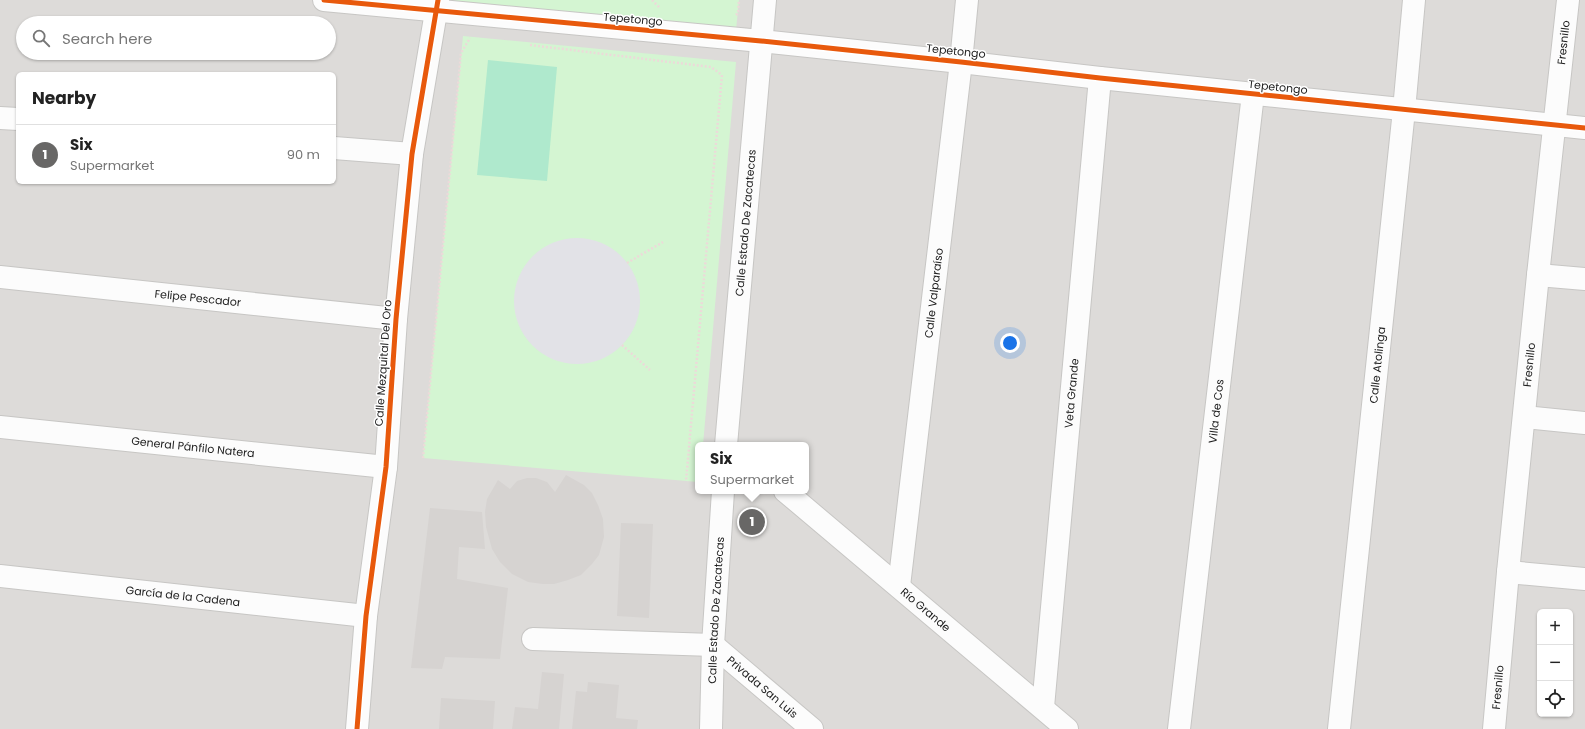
<!DOCTYPE html>
<meta charset="utf-8">
<style>
body{margin:0;font-family:Poppins,sans-serif;background:#f6f6f6;color:#222}
.controls{position:absolute;right:12px;bottom:12px;display:grid;overflow:hidden;border-radius:6px;box-shadow:0 1px 3px #0004}
.controls button{width:36px;height:36px;display:grid;place-items:center;padding:0;border:0;border-bottom:1px solid #e0e0e0;background:#fff;color:#222;font:20px sans-serif}
.you{position:absolute;left:1010px;top:343px;width:14px;height:14px;margin:-10px;border:3px solid #fff;border-radius:50%;background:#1a73e8;box-shadow:0 0 0 6px #1a73e833}
.badge{display:grid;place-items:center;width:26px;height:26px;border-radius:50%;background:#686766;color:#fff;font-size:13px;font-weight:700}
.pin{position:absolute;translate:-50% -50%;border:2px solid #fff;box-shadow:0 1px 4px #0006}
.popup{position:absolute;left:695px;top:442px;width:114px;height:52px;box-sizing:border-box;display:grid;place-content:center;border-radius:6px;background:#fff;filter:drop-shadow(0 1px 3px #0005);font-size:13px;white-space:nowrap;color:#767676}
.popup b{font-size:15px;color:#222}
.popup::after{content:'';position:absolute;left:50%;top:100%;margin-left:-8px;border:8px solid transparent;border-top-color:#fff}
.list{margin:0;padding:0;list-style:none}
h2{display:flex;justify-content:space-between;align-items:center;height:52px;margin:0;padding:0 16px;font-size:17px}
h2 small{font-size:13px;font-weight:400;color:#767676}
.list li{display:grid;grid-template-columns:26px 1fr auto;gap:12px;align-items:center;box-sizing:border-box;height:60px;padding:0 16px;border-top:1px solid #e0e0e0}
.list b{display:block;font-size:15px;white-space:nowrap}
.list p{margin:0;font-size:13px;white-space:nowrap;color:#767676}
.list em{font-size:13px;font-style:normal;color:#767676}
.icon{flex:none;width:22px;height:22px;fill:none;stroke:currentColor;stroke-width:2;stroke-linecap:round;stroke-linejoin:round}
.map{position:relative;flex:none;width:1585px;height:729px;overflow:hidden}
.search{position:absolute;background:#fff;box-shadow:0 1px 3px #0004;left:16px;top:16px;width:320px;height:44px;display:flex;align-items:center;gap:10px;box-sizing:border-box;padding:0 14px;border-radius:22px;color:#767676;font-size:15px}
.panel{position:absolute;background:#fff;box-shadow:0 1px 3px #0004;left:16px;top:72px;width:320px;height:112px;border-radius:6px}
.map>svg:first-child{display:block}
.residential{fill:#dddbd9;fill-rule:evenodd}
.park{fill:#d4f5d2}
.pitch{fill:#afe9cd}
.plaza{fill:#e2e2e7}
.building{fill:#d6d3d1}
.lines{fill:none;stroke-linecap:round;stroke-linejoin:round}
.minor-casing{stroke:#c7c6c4;stroke-width:24}
.path{stroke:#ecdad9;stroke-width:2.5;stroke-dasharray:2 2;stroke-linecap:butt}
.minor{stroke:#fcfcfc;stroke-width:22}
.cycleway-casing{stroke:#fff;stroke-width:8}
.cycleway{stroke:#e8590c;stroke-width:5}
.labels{text-anchor:middle;stroke-width:3;stroke-linejoin:round;paint-order:stroke}
.street-label{font-size:11px;fill:#202020;stroke:#fff}
</style>
<div class="map">
<svg width="1585" height="729" viewBox="0 0 1585 729">
<rect width="100%" height="100%" fill="#eeebe8"/>
<path class="residential" d="M0 0H1585V729H0ZM23 23H329V53H23ZM18 74H334V182H18ZM698 445H806V491H698ZM1540 612H1570V714H1540Z"/>
<g class="park">
<polygon points="451,0 739,0 736,30 451,2"/>
<polygon points="463,36 736,62 703,445 698,445 698,482 423,458"/>
</g>
<polygon class="pitch" points="488,60 557,67 547,181 477,175"/>
<circle class="plaza" cx="577" cy="301" r="63"/>
<g class="building">
<polygon points="566,475 584,485 592,493 598,505 603,519 604,537 599,555 592,564 581,575 568,580 554,584 543,584 528,582 512,574 500,562 492,549 486,527 485,512 487,499 498,480 510,489 517,481 527,478 536,478 547,482 555,492"/>
<polygon points="430,508 482,512 485,549 459,547 457,579 508,588 500,659 445,657 442,669 411,668"/>
<polygon points="621,523 653,524 649,618 617,616"/>
<polygon points="542,672 564,674 559,729 512,729 515,707 538,709"/>
<polygon points="588,682 619,685 616,718 638,720 637,729 572,729 576,691 587,692"/>
<polygon points="441,698 495,701 493,729 439,729"/>
</g>
<g class="lines">
<g class="minor-casing">
<g id="minor">
<polyline points="324,0 761,41 961,62 1100,78 1585,128"/>
<polyline points="0,118 18,119"/>
<polyline points="334,148 412,154"/>
<polyline points="1538,275 1585,279"/>
<path id="s1" d="M0 277 396 319"/>
<polyline points="1524,417 1585,423"/>
<path id="s2" d="M0 427 386 467"/>
<path id="s3" d="M726 445 765 0"/>
<path id="s4" d="M785 491 1067 729"/>
<polyline points="1508,572 1585,579"/>
<path id="s5" d="M0 576 366 616"/>
<path id="s6" d="M899 586 961 62 967 0"/>
<path id="s7" d="M533 639 713 645 812 729"/>
<path id="s8" d="M1043 707 1100 78"/>
<polyline points="357,729 366,616 386,467 396,319 412,154 438,0"/>
<path id="s9" d="M711 729 713 645 723 491"/>
<path id="s10" d="M1179 729 1253 94"/>
<path id="s11" d="M1339 729 1404 110 1414 0"/>
<path id="s12" d="M1494 729 1508 572 1538 275 1568 0"/>
</g>
</g>
<g class="path">
<polyline points="652,0 660,8"/>
<polyline points="736,15 738,13 739,0"/>
<polyline points="530,45 711,67 722,75 686,481"/>
<polyline points="627,263 663,242"/>
<polyline points="622,345 650,370"/>
<polyline points="423,458 461,53 470,38"/>
</g>
<use href="#minor" class="minor"/>
<g class="cycleway-casing">
<g id="cycleway">
<polyline points="324,0 761,41 961,62 1100,78 1585,128"/>
<polyline points="357,729 366,616 386,467 396,319 412,154 438,0"/>
</g>
</g>
<use href="#cycleway" class="cycleway"/>
</g>
<g class="labels">
<g class="street-label">
<text transform="translate(633 19) rotate(5)" y="4">Tepetongo</text>
<text dy="4" stroke="none"><textPath href="#s12" startOffset="690">Fresnillo</textPath></text>
<text transform="translate(956 51) rotate(6)" y="4">Tepetongo</text>
<text transform="translate(1278 87) rotate(6)" y="4">Tepetongo</text>
<text dy="4" stroke="none"><textPath href="#s3" startOffset="223">Calle Estado De Zacatecas</textPath></text>
<text dy="4" stroke="none"><textPath href="#s6" startOffset="295">Calle Valparaíso</textPath></text>
<text dy="4" stroke="none"><textPath href="#s1" startOffset="199">Felipe Pescador</textPath></text>
<text transform="translate(383 363) rotate(-86)" y="4">Calle Mezquital Del Oro</text>
<text dy="4" stroke="none"><textPath href="#s12" startOffset="366">Fresnillo</textPath></text>
<text dy="4" stroke="none"><textPath href="#s11" startOffset="366">Calle Atolinga</textPath></text>
<text dy="4" stroke="none"><textPath href="#s8" startOffset="315">Veta Grande</textPath></text>
<text dy="4" stroke="none"><textPath href="#s10" startOffset="320">Villa de Cos</textPath></text>
<text dy="4" stroke="none"><textPath href="#s2" startOffset="194">General Pánfilo Natera</textPath></text>
<text dy="4" stroke="none"><textPath href="#s5" startOffset="184">García de la Cadena</textPath></text>
<text dy="4" stroke="none"><textPath href="#s4" startOffset="184">Río Grande</textPath></text>
<text dy="4" stroke="none"><textPath href="#s9" startOffset="119">Calle Estado De Zacatecas</textPath></text>
<text dy="4" stroke="none"><textPath href="#s7" startOffset="245">Privada San Luis</textPath></text>
<text dy="4" stroke="none"><textPath href="#s12" startOffset="42">Fresnillo</textPath></text>
</g>
</g>
</svg>
<div class="controls">
<button>+</button>
<button>−</button>
<button><svg class="icon" aria-label="locate" viewBox="0 0 24 24"><circle cx="12" cy="12" r="6"/><path d="M12 2v4M12 18v4M2 12h4M18 12h4"/></svg></button>
</div>
<div class="you"></div>
<div class="pin badge" style="left:752px;top:522px">1</div>
<div class="popup"><b>Six</b>Supermarket</div>
<div class="search"><svg class="icon" aria-label="search" viewBox="0 0 24 24"><circle cx="10" cy="10" r="6"/><path d="M15 15l6 6"/></svg>Search here</div>
<section class="panel">
<h2>Nearby<small></small></h2>
<ul class="list">
<li><span class="badge">1</span><div><b>Six</b><p>Supermarket</p></div><em>90 m</em></li>
</ul>
</section>
</div>
